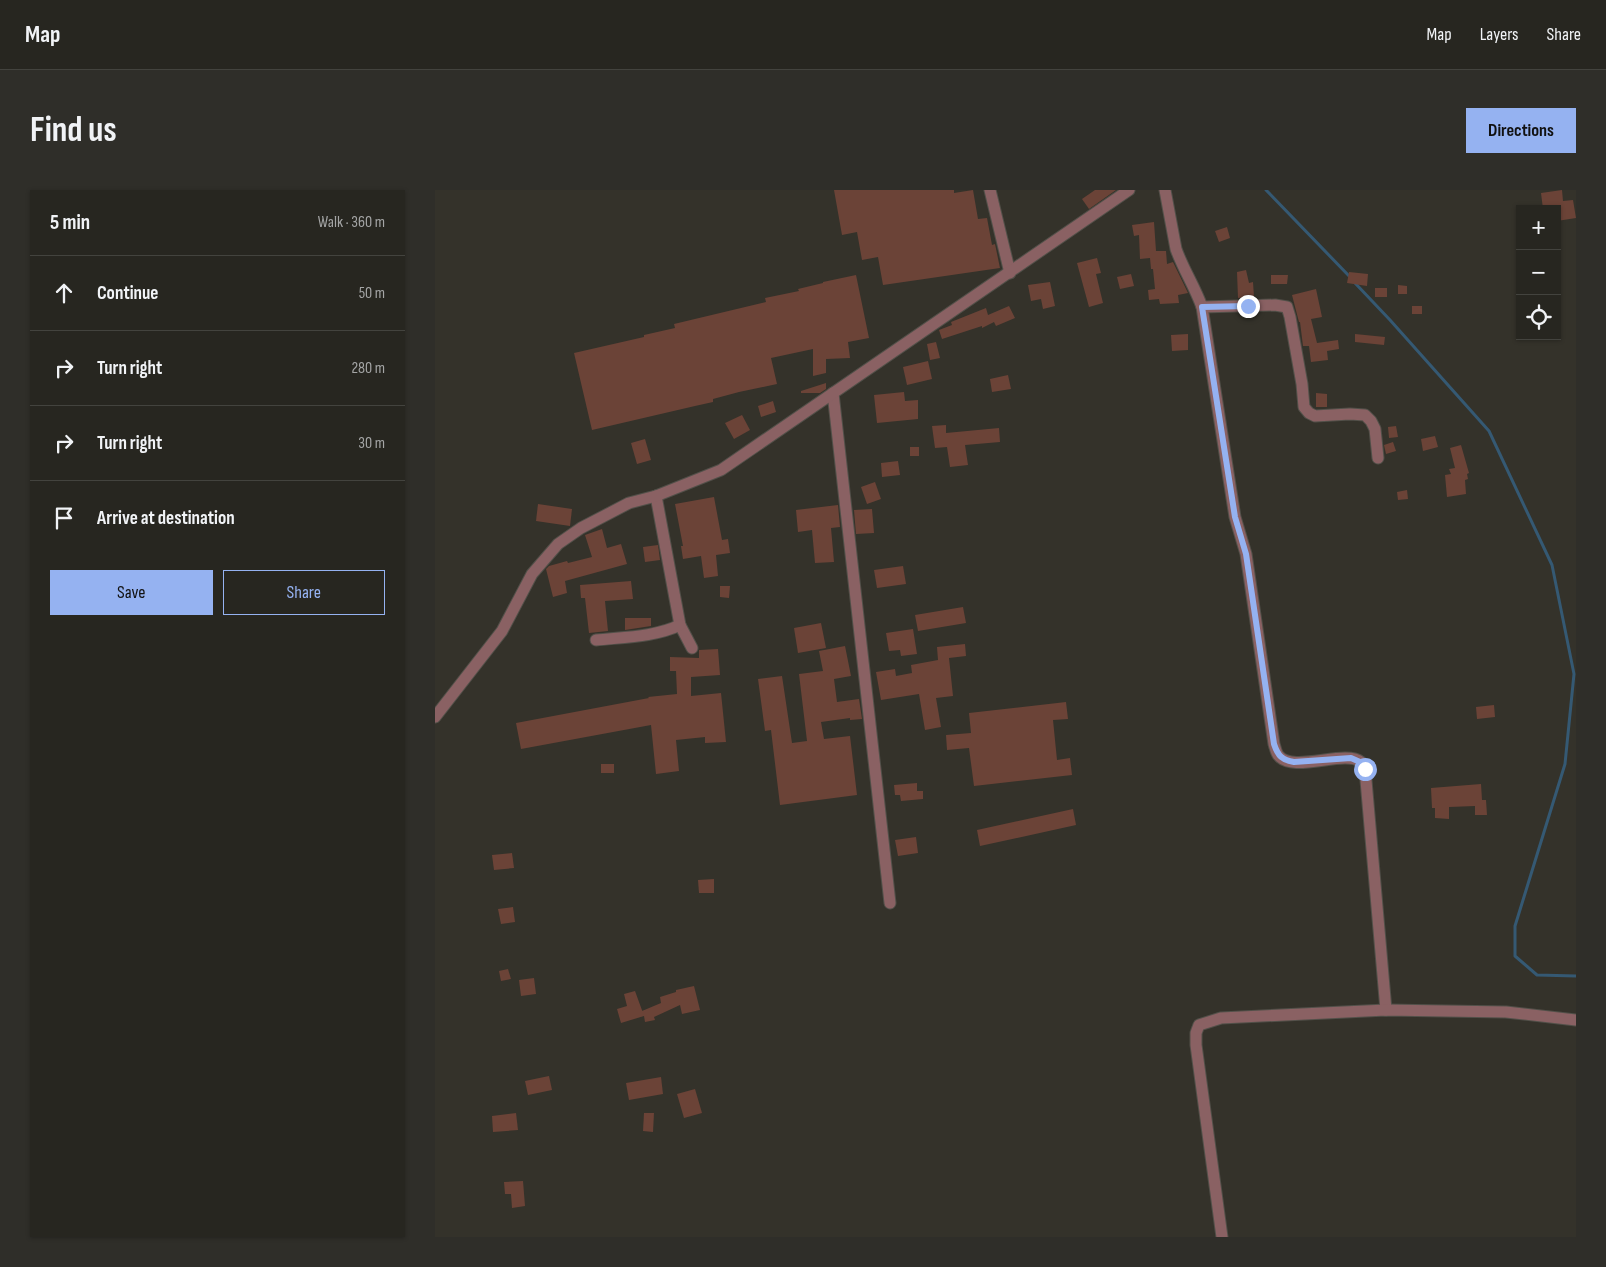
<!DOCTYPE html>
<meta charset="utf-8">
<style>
body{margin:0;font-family:"Sofia Sans Condensed",sans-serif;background:#2f2e29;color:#f1f3f6}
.controls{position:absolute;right:15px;top:15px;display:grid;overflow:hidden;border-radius:0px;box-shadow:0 1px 4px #0004}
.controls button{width:45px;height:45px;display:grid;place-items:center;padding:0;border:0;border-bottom:1px solid #43433e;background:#272620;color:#f1f3f6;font:25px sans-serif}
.stop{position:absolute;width:15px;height:15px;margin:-11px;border:4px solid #95b2f1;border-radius:50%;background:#fff}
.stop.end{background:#95b2f1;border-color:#fff;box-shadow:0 1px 5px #0008}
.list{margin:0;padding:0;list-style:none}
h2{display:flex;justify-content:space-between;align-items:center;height:65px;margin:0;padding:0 20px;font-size:21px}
h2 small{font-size:16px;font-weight:400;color:#a4a5a5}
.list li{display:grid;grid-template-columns:32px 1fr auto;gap:15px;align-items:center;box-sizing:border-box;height:75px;padding:0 20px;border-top:1px solid #43433e}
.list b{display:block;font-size:19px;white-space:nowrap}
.list em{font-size:16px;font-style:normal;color:#a4a5a5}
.actions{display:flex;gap:10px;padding:15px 20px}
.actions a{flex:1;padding:11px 0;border:1px solid #95b2f1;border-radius:0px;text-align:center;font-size:18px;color:#95b2f1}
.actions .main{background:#95b2f1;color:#111}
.icon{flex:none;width:28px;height:28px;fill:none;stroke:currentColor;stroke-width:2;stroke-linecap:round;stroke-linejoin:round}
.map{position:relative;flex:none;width:1141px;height:1047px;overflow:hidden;border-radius:0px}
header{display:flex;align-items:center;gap:30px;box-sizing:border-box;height:70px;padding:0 25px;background:#272620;border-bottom:1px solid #43433e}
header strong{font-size:24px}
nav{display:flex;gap:28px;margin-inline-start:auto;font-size:18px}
.intro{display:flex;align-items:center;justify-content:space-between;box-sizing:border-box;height:120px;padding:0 30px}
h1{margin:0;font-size:35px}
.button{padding:12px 22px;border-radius:0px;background:#95b2f1;color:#111;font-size:18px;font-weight:700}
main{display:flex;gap:30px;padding:0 30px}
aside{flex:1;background:#272620;border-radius:0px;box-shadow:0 1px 4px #0004}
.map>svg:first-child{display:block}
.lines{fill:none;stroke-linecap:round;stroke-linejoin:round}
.stream{stroke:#355973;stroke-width:3}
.building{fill:#6b4337}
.minor-casing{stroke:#525049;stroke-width:13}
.minor{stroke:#8a6163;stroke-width:11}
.route{stroke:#95b2f1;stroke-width:6}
</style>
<header>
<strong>Map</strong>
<nav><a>Map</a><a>Layers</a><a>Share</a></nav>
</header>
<div class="intro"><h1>Find us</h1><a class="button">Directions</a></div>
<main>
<aside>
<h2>5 min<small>Walk · 360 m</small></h2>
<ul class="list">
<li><svg class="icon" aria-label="ahead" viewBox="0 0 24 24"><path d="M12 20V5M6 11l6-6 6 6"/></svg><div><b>Continue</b></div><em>50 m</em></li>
<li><svg class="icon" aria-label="right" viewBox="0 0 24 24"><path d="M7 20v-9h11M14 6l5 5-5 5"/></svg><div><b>Turn right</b></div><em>280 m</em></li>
<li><svg class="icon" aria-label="right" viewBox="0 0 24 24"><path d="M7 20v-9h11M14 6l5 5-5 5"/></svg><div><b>Turn right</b></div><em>30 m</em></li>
<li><svg class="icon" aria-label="arrive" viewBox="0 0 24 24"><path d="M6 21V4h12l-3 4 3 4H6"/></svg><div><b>Arrive at destination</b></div></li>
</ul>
<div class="actions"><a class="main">Save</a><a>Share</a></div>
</aside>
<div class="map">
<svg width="1141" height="1047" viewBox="0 0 1141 1047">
<rect width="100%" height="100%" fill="#34322a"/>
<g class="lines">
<g class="stream">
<polyline points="831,0 916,88"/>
<polyline points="920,93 955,130 1054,241 1117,375 1139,484 1130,574 1080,736 1080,766 1102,785 1141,786"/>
</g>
</g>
<g class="building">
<polygon points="399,0 519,0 519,3 538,0 543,29 552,28 557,55 560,54 565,78 448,95 443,67 427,70 422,42 407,45"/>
<polygon points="660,0 681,0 654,19 647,9"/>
<polygon points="1127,0 1128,11 1138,10 1141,28 1122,31 1122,19 1108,19 1106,3"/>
<polygon points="719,32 721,61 731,61 732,74 738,72 753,103 743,105 744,113 725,114 724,109 714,110 713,100 720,99 718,79 716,79 715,68 705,69 704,45 699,46 697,35"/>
<polygon points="792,37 795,48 784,52 780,41"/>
<polygon points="662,68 666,83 661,84 668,113 654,117 642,73"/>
<polygon points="811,80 814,93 818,92 819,107 803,108 802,82"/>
<polygon points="914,82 933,84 932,96 912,93"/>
<polygon points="696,84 699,96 685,99 682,87"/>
<polygon points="421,85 434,148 413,152 415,168 391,169 391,183 378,186 378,159 336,168 342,194 304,202 278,209 278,212 260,216 157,240 139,163 209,147 209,145 240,138 239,134 331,112 330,108 364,101 363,99 388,93 388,92"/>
<polygon points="836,85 853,85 852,94 836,94"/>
<polygon points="615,92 620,116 608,119 606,109 596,111 593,95"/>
<polygon points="963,95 972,96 972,104 963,104"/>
<rect x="940" y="98" width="12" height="9"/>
<polygon points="881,99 887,127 876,129 882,153 903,150 904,159 892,161 893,170 876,172 874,156 868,156 865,132 864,132 857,105"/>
<polygon points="574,116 580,128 561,136 559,132 547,138 547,136 507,149 504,140 517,135 516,132 551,118 553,125"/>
<rect x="977" y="116" width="10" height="8"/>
<polygon points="753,144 753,160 737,161 736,145"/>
<polygon points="920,144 950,147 949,155 920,152"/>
<polygon points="501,152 505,168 495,170 492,154"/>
<polygon points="493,171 497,189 472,195 468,177"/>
<polygon points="573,185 576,199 557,202 555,189"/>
<polygon points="391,193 391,199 385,203 366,203 366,201"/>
<polygon points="469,202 470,211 483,210 483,229 442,233 439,205"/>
<polygon points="881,203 892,204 892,217 881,217"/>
<polygon points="338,211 341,222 326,227 323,216"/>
<polygon points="307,225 315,240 299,249 290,233"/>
<polygon points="511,235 511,243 564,238 565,252 530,255 533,275 515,277 512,257 500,258 497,236"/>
<polygon points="961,236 963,247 954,248 953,237"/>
<polygon points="1000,246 1003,257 988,261 986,249"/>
<polygon points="210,249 216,270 202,274 196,253"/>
<polygon points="958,252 961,261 951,264 949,255"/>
<polygon points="1026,255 1034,283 1032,284 1033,289 1030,290 1031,304 1012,307 1010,285 1016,284 1014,279 1020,278 1015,258"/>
<rect x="475" y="257" width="9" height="9"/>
<polygon points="463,271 465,285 447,287 446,273"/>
<polygon points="440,292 446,309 432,314 426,297"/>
<polygon points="972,300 973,309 963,310 962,302"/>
<polygon points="279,307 287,350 293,349 295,363 281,365 283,386 269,388 266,366 248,369 246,356 248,356 240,314"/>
<polygon points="103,314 137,319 135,336 101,331"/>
<polygon points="403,315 405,337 396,338 399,372 380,373 377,340 363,342 361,320"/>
<polygon points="437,319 439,343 421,344 419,320"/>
<polygon points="167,339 172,358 186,354 192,374 130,391 132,403 118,407 111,379 114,376 132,371 133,373 157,367 150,345"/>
<polygon points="223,355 225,370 210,372 208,357"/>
<polygon points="468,376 471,394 442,398 439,380"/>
<polygon points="196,391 198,409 170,411 173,441 154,443 150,408 146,408 145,395"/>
<polygon points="285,396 295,396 294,408 285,407"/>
<polygon points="528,417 531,433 483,441 480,425"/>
<polygon points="190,428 216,428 216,436 190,440"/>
<polygon points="386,433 391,458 363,463 359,438"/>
<polygon points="478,439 482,464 466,466 465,460 454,461 451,443"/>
<polygon points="530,454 531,466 514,468 518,506 501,508 506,537 490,540 484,504 446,510 441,482 460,479 461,486 477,483 476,475 503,470 502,457"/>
<polygon points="410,456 416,486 399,489 402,512 424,509 427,529 415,530 415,528 386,532 389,549 415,546 422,605 345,615 336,540 330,541 323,489 347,486 357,553 372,551 364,484 388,481 384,461"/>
<polygon points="283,459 285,485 256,487 256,506 286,503 291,552 270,553 270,547 241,550 244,581 221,584 216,535 86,559 81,533 214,508 213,507 242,504 241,481 235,481 235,467 264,468 264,460"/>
<polygon points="631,512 633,529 618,530 622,570 635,568 637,585 539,596 534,558 512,560 511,545 536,543 534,523"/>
<polygon points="1059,515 1060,527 1042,529 1041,517"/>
<rect x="166" y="574" width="13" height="9"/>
<polygon points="482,593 482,601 488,601 488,609 466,611 465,605 460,605 459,595"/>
<polygon points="1046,594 1047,610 1051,610 1052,625 1040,625 1040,616 1014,617 1014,629 1000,628 1000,618 997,618 996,598"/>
<polygon points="638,619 641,635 545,656 542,640"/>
<polygon points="481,647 483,663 463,666 460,650"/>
<polygon points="77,663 79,678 59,680 57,665"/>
<polygon points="279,689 279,703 264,703 263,690"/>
<polygon points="78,717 80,732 66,734 63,719"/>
<polygon points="73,779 76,789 66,791 64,781"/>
<polygon points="99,788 101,804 86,806 84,790"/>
<polygon points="259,796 265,820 247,824 245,815 219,827 220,830 210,832 209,826 186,833 182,819 192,816 189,804 200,801 208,823 207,821 226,813 225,807 241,802 241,800"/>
<polygon points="114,886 117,900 93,905 90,891"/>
<polygon points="226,887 228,904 194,910 191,893"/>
<polygon points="260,899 267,923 249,928 242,904"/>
<polygon points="81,923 83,940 58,942 57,926"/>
<polygon points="209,923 219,923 218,942 208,941"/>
<polygon points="88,991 90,1016 77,1018 76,1004 70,1004 69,992"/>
</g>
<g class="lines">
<g class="minor-casing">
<g id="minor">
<polyline points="555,0 575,83"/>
<path d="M730 0 741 59C748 79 760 97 767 117L800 327 811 364 839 554C840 557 841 562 843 565 857 584 910 559 926 572 928 574 929 576 930 579L951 820"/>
<polyline points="767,117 840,115 852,117 855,127 867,194 869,217 874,223 880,226 915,224 930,225 936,231 940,239 943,268"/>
<polyline points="398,203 455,713"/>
<polyline points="221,306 245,435 257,458"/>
<path d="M161 450C189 447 220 447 245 435"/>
<polyline points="0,527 67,441 97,384 123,354 146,338 194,313 221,306 286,280 694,0"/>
<polyline points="787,1047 761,855 761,843 764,835 786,828 951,820 1071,822 1141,830"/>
</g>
</g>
<use href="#minor" class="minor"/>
</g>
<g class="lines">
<path class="route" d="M813 116 767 117 800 327 811 364 839 554C843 566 847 570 859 572L916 568 925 572 930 579"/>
</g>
</svg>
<div class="controls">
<button>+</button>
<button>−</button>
<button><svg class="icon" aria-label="locate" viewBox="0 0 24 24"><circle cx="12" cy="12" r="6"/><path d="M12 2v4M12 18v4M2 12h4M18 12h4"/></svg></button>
</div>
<div class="stop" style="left:930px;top:579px"></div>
<div class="stop end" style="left:813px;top:116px"></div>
</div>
</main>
